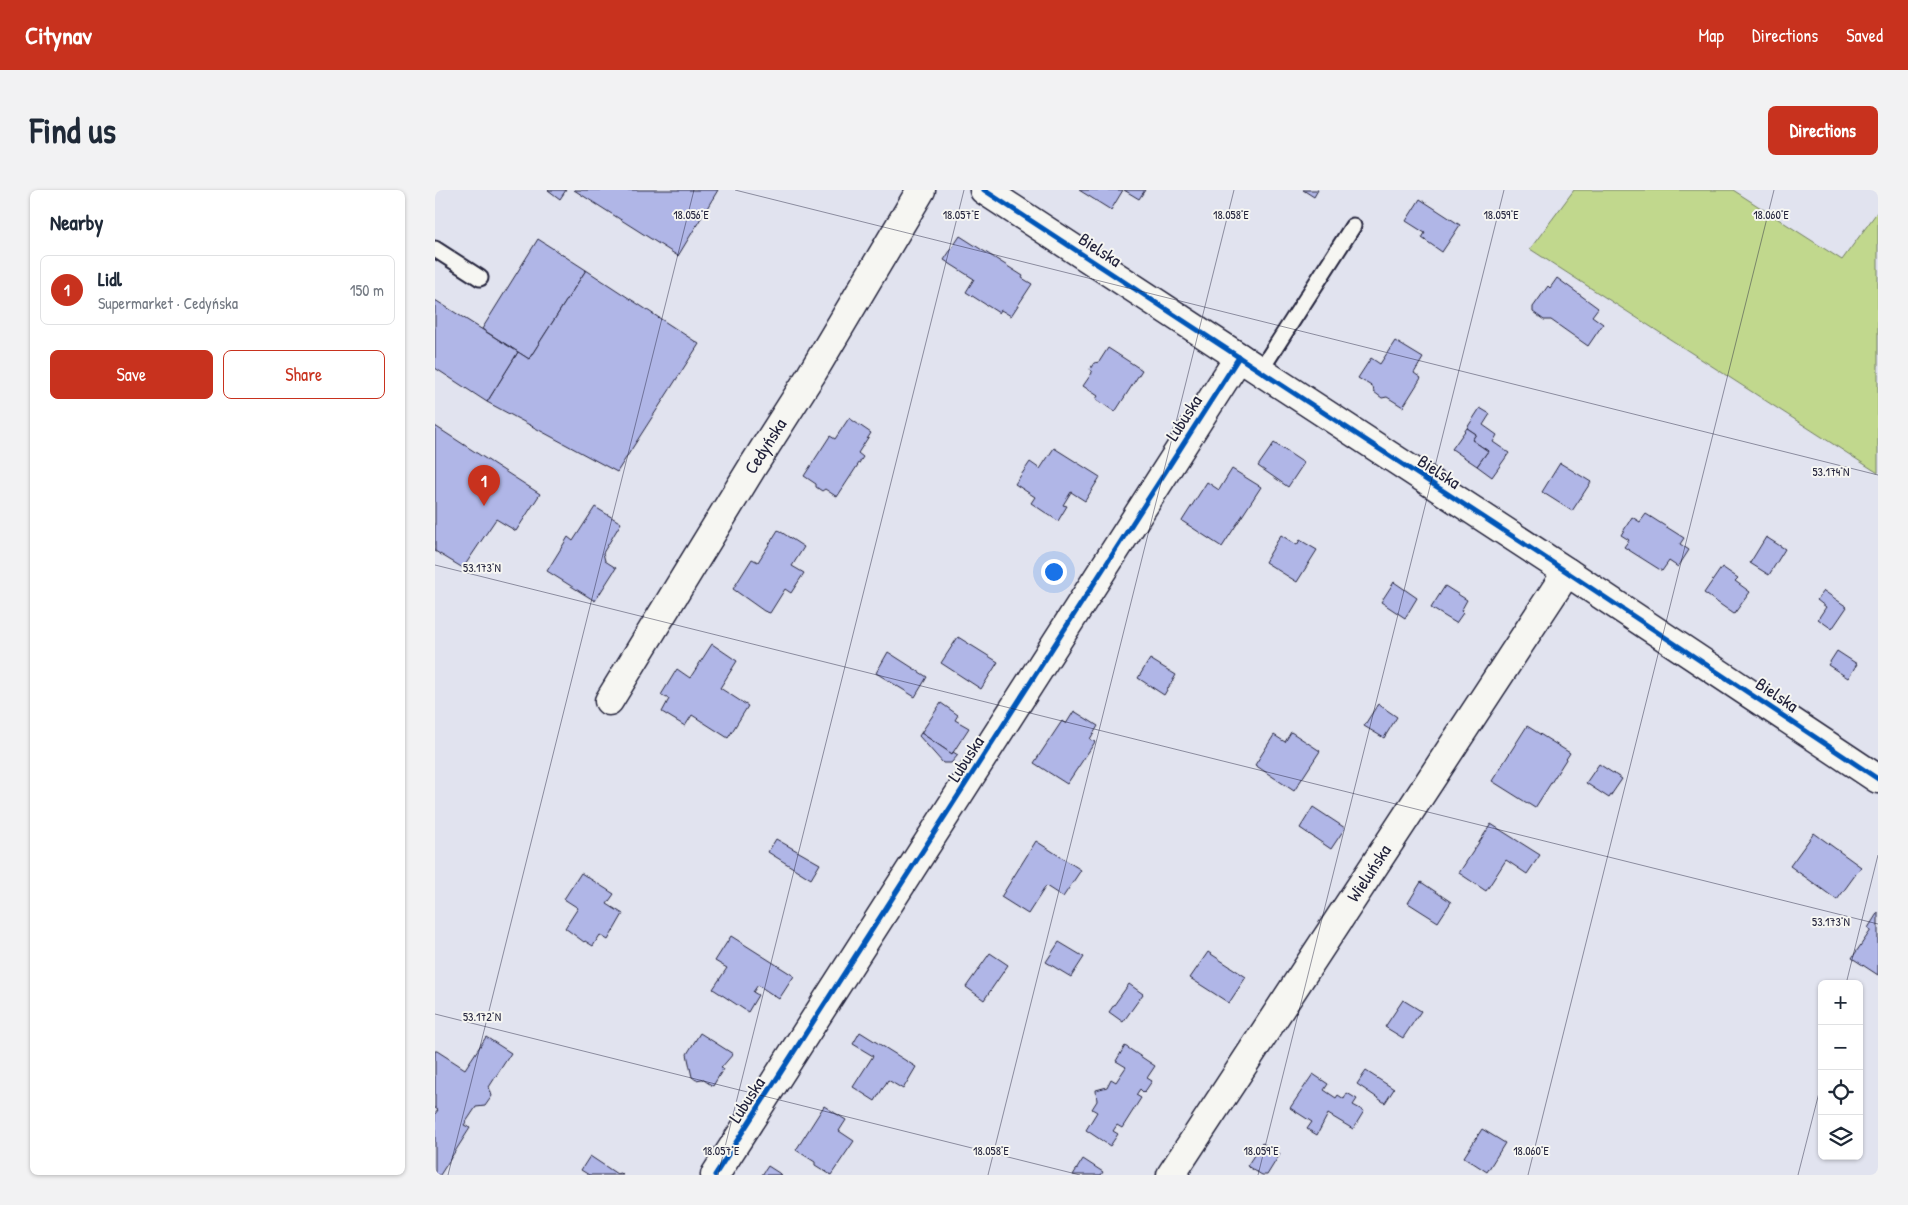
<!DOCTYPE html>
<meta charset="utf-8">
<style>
body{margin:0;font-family:"Patrick Hand",sans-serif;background:#f2f2f3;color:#1f2937}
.controls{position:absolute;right:15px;bottom:15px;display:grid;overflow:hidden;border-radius:8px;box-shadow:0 1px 4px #0004}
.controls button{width:45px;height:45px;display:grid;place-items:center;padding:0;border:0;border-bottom:1px solid #e0e1e3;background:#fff;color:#1f2937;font:25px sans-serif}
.you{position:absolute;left:618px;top:381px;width:18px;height:18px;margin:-12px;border:4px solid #fff;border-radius:50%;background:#1a73e8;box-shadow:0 0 0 8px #1a73e833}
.badge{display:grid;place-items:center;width:32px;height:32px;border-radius:50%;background:#c8321e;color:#fff;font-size:16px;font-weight:700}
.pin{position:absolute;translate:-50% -41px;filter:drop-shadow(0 1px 2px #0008)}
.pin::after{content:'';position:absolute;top:26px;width:18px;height:15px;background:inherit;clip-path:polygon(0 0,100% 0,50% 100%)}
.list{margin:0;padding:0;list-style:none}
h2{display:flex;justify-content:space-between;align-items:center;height:65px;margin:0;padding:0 20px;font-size:21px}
h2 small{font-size:16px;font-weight:400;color:#747a83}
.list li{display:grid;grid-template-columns:32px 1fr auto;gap:15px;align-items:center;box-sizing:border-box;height:70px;margin:0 10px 10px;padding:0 10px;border:1px solid #e0e1e3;border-radius:8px}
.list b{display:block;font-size:19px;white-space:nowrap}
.list p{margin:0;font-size:16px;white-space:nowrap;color:#747a83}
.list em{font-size:16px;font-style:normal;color:#747a83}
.actions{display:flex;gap:10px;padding:15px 20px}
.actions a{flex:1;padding:11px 0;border:1px solid #c8321e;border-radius:8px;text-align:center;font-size:18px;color:#c8321e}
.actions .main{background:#c8321e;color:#fff}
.icon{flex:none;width:28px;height:28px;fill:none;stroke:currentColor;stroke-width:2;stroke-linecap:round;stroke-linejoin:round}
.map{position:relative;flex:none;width:1443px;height:985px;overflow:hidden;border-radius:8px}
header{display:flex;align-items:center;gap:30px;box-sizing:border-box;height:70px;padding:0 25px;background:#c8321e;color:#fff}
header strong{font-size:24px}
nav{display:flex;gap:28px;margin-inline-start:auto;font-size:18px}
.intro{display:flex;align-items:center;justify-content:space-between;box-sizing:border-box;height:120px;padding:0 30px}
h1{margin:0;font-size:35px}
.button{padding:12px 22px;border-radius:8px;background:#c8321e;color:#fff;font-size:18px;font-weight:700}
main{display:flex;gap:30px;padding:0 30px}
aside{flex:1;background:#fff;border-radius:8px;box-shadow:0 1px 4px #0004}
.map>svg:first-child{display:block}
.green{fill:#c1d88d;stroke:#727d64}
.building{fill:#b0b6e7;stroke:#22223b}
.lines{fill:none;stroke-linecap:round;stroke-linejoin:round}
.service-casing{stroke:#22223b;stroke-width:19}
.minor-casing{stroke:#22223b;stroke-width:31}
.service{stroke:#f6f6f2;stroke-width:15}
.minor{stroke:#f6f6f2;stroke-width:28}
.cycleway-casing{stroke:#f6f6f2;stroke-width:8}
.cycleway{stroke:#0057b8;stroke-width:5}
.ticks{fill:none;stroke:#22223b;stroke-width:1;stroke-opacity:0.45}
.labels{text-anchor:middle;stroke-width:4;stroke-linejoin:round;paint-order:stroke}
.street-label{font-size:18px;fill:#22223b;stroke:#f6f6f2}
.ticks-label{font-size:12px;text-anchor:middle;fill:#22223b;stroke:#f6f6f2;stroke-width:4;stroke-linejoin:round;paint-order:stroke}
</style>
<header>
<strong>Citynav</strong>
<nav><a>Map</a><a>Directions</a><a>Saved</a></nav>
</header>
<div class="intro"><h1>Find us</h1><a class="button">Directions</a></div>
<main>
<aside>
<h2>Nearby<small></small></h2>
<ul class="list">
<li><span class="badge">1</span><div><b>Lidl</b><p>Supermarket · Cedyńska</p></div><em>150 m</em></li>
</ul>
<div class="actions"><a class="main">Save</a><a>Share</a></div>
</aside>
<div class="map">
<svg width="1443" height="985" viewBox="0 0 1443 985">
<rect width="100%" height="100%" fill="#e1e3ef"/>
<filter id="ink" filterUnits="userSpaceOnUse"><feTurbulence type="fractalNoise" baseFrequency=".02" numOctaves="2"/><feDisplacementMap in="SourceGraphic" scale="10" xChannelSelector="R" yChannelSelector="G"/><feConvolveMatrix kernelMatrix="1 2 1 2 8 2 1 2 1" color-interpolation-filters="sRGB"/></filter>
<g filter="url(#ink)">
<polygon class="green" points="1139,0 1298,0 1407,70 1443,21 1443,283 1095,59"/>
<g class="building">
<polygon points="113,0 131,0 125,9"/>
<polygon points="139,0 283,0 243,66"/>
<polygon points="644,0 688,0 676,20"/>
<polygon points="689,0 710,0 704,9"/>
<polygon points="868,0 883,0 879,7"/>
<polygon points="985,9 1025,35 1007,62 987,48 990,43 971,31"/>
<polygon points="525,46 588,86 587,88 597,94 576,126 566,120 564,123 531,102 539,89 509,70"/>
<polygon points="103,49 151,80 94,169 47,139"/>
<polygon points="151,80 264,154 182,282 52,212 83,162 94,169"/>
<polygon points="1122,88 1163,118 1157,126 1168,134 1153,156 1116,130 1109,130 1098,122 1098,117 1113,96 1115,98"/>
<polygon points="0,110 83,162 52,212 0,178"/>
<polygon points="960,151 988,168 979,183 986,188 968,217 952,207 947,208 939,202 938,197 923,188 936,168 945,174"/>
<polygon points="673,158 707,180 680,222 661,209 663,206 648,196 657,183 655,179 659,173 664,172"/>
<polygon points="1045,218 1055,224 1048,235 1062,245 1058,252 1074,263 1057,287 1042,276 1053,261 1037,250 1041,244 1032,238"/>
<polygon points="414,228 436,243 423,263 428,267 402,307 390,299 387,301 381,297 381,294 369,286 395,246 400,249"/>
<polygon points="0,236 105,304 81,341 61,329 28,378 0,361"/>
<polygon points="1032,238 1041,244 1037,250 1053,261 1042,276 1017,259"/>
<polygon points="839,253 869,273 853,297 823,276"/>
<polygon points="619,258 665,287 650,311 636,302 628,315 632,316 623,331 596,313 600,307 580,294 595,272 605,279"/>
<polygon points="1125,273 1156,292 1137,321 1107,302"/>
<polygon points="797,279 826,297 787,357 747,331 772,292 784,300"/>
<polygon points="160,317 186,333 168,363 170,371 181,378 160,411 112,381 133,347 138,351"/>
<polygon points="1211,324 1249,348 1245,354 1254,360 1243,377 1234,371 1227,381 1189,357 1194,350 1186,345 1197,327 1205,332"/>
<polygon points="343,340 369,357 357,376 369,383 356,403 350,399 335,423 329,421 298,399 317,369 323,372"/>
<polygon points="846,345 862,355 865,350 882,360 862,392 830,372"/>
<polygon points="1331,347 1350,359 1334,385 1315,373"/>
<polygon points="1287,377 1303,388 1300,391 1315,402 1299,424 1269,403"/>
<polygon points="959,392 982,408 970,428 946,412"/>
<polygon points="1010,396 1032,410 1026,421 1028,423 1021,433 996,418"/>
<polygon points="1389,401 1412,417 1397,439 1383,429 1391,417 1382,410"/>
<polygon points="523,447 563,472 546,499 506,473"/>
<polygon points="277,454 302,471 285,498 313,516 293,548 257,525 250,536 227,522 234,509 226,505 242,479 255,488"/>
<polygon points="1402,461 1422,474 1413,488 1393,475"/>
<polygon points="453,462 492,487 480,507 441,483"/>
<polygon points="715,469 741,485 729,505 703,488"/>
<polygon points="506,513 523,525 520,530 534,538 517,564 486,543"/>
<polygon points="943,514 962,527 949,548 929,536"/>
<polygon points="639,521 663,536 655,549 660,552 632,594 599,573 627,531 631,534"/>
<polygon points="1092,536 1135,563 1100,618 1057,591"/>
<polygon points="856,542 885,561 859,601 820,575 839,545 850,552"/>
<polygon points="486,543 517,564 518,562 523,565 516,573 508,573 484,546"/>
<polygon points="1164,574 1187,589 1174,608 1151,593"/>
<polygon points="878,617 910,638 896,659 865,638"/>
<polygon points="1056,634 1105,665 1092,684 1071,670 1051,701 1024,683"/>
<polygon points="1379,643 1426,677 1402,710 1355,676"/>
<polygon points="341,649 385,674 376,689 333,662"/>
<polygon points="601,651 646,680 628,707 611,696 593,724 566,707"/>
<polygon points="146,683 179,704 172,714 188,724 173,750 165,745 158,756 150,751 149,752 130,738 143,718 129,709"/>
<polygon points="986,692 1016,712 1003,732 973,713"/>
<polygon points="1443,722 1443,785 1417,768 1436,740 1433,738"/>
<polygon points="296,746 359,786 344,809 323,795 318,802 323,805 313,822 278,799 292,778 280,771"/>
<polygon points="624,752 649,767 636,787 611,772"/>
<polygon points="773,762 811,787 794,813 755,788"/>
<polygon points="555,763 573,775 549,810 531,797"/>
<polygon points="694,794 708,804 688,832 674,822"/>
<polygon points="968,810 986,821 968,848 950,837"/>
<polygon points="425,842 481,877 468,899 453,890 440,911 418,897 438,866 418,854"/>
<polygon points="265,843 298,864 286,878 288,879 278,896 267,889 261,890 257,887 252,864"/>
<polygon points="51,847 76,863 54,897 57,906 50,916 41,917 29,935 35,938 5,985 0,985 0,924 3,920 0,918 0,861 2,861 30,879"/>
<polygon points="690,856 720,876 712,888 717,891 709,903 705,899 701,905 706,908 687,938 682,935 678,941 683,944 675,956 651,940 662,922 657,919 662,911 661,900 672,897 676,889 681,892 691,877 681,871"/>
<polygon points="931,881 959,899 950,913 922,894"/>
<polygon points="878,884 893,894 889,900 901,908 903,905 909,909 912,903 922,909 918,915 929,921 918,939 893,924 882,945 872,939 877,932 855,918"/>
<polygon points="389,916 411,930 404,941 419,951 396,985 380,975 380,972 361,960"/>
<polygon points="1047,939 1070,953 1052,982 1029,967"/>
<polygon points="827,953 845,964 832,985 827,985 812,976"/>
<polygon points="155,966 182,984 186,983 188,985 154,985 146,980"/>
<polygon points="648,969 668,982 666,985 638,985"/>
<polygon points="333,976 347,985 327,985"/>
</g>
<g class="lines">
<g class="service-casing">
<g id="service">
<polyline points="0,59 45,88"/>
<polyline points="825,181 918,36"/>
</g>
</g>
<g class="minor-casing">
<g id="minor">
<polyline points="549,0 1132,382 1443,589"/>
<path id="s1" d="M174 511 318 276 376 185 486 0"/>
<polyline points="280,985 804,167"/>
<path id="s2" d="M736 985 1132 382"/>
</g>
</g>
<use href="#service" class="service"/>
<use href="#minor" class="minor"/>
<g class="cycleway-casing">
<g id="cycleway">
<polyline points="549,0 1132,382 1443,589"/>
<polyline points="280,985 804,167"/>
</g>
</g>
<use href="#cycleway" class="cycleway"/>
</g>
</g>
<path class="ticks" d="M300 0 1443 285M0 375 1443 734M1411 794 1443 665M0 824 645 985M13 985 259 0M283 985 529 0M553 985 799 0M823 985 1069 0M1093 985 1339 0M1363 985 1387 891"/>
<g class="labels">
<g class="street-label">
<text transform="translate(665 60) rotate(33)" y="6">Bielska</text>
<text transform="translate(749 228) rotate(-57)" y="6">Lubuska</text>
<text dy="6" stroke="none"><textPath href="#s1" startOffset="299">Cedyńska</textPath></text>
<text transform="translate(1004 282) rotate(33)" y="6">Bielska</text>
<text transform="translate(1342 505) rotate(34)" y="6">Bielska</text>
<text transform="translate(531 569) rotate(-57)" y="6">Lubuska</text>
<text dy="6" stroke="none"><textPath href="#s2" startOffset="361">Wieluńska</textPath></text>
<text transform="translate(312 910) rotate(-57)" y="6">Lubuska</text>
</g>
</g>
<g class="ticks-label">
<text x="256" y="29">18.056°E</text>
<text x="526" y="29">18.057°E</text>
<text x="796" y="29">18.058°E</text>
<text x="1066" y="29">18.059°E</text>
<text x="1336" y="29">18.060°E</text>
<text x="1396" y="286">53.174°N</text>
<text x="47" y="382">53.173°N</text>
<text x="1396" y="736">53.173°N</text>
<text x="47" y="831">53.172°N</text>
<text x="286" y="965">18.057°E</text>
<text x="556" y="965">18.058°E</text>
<text x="826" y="965">18.059°E</text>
<text x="1096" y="965">18.060°E</text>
</g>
</svg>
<div class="controls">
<button>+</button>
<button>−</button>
<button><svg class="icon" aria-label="locate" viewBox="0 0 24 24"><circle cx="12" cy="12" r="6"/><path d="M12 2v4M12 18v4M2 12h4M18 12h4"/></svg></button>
<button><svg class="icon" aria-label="layers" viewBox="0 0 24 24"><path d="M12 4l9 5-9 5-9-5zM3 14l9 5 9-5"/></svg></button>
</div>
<div class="you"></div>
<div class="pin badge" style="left:49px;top:316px">1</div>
</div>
</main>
